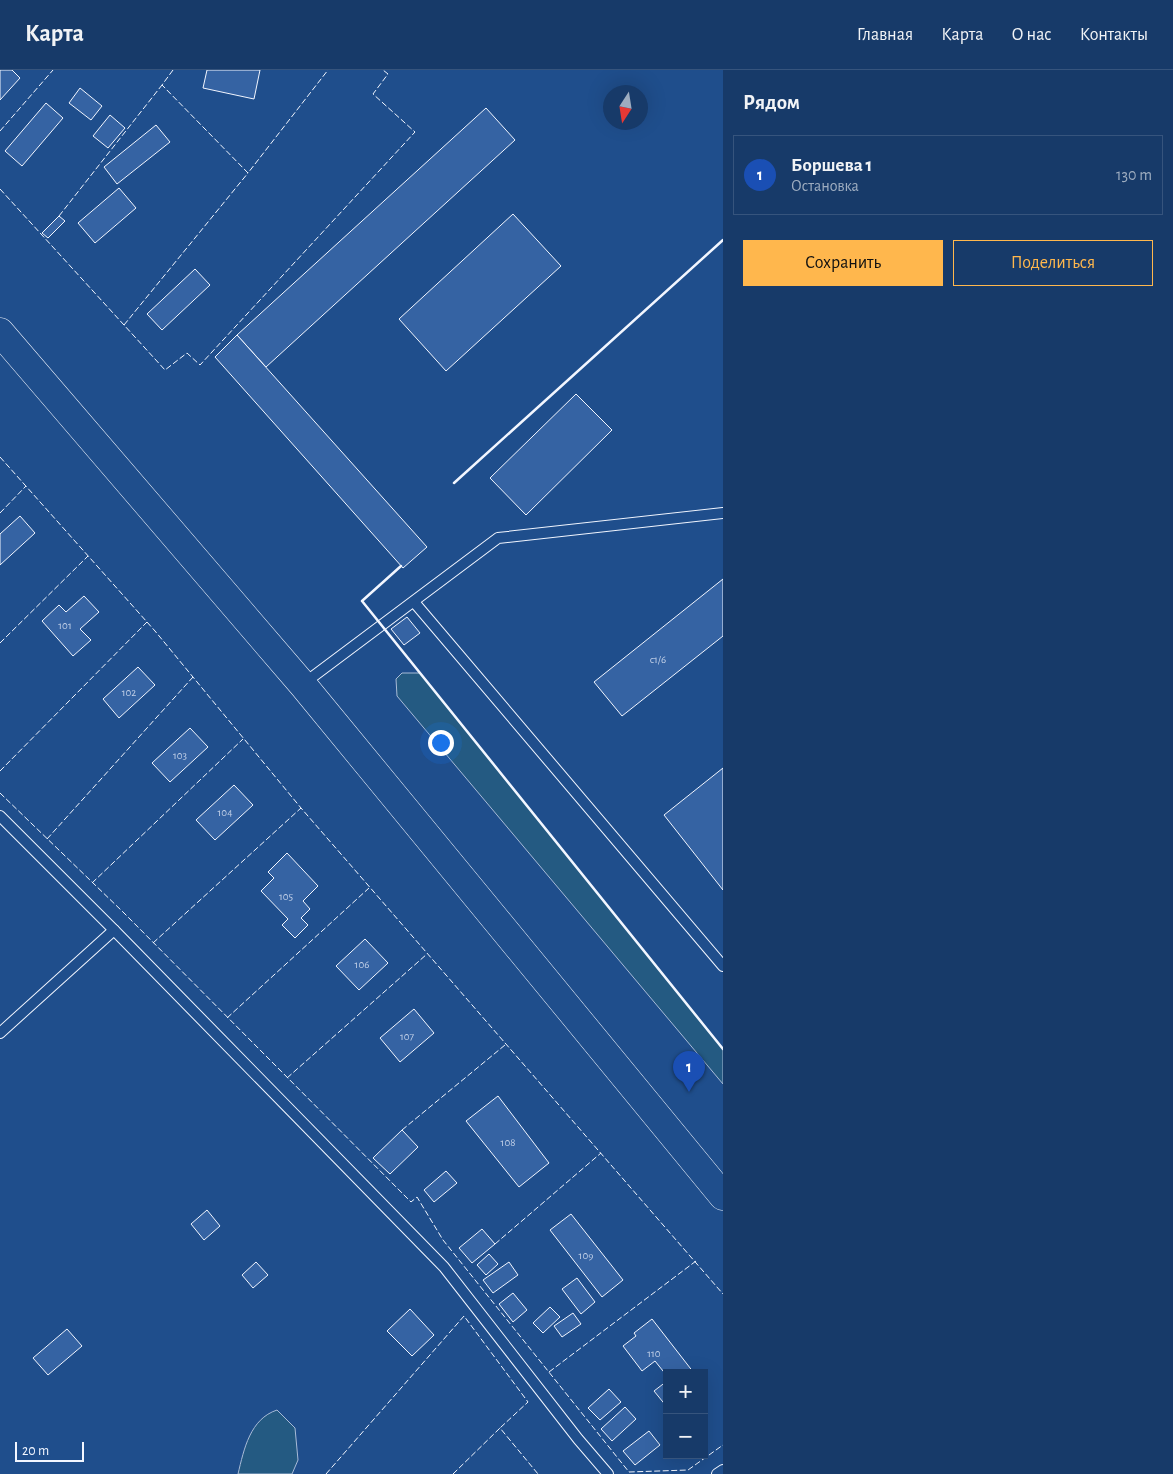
<!DOCTYPE html>
<html lang="ru">
<meta charset="utf-8">
<style>
body{margin:0;font-family:"Alegreya Sans",sans-serif;background:#244571;color:#f1f3f6}
.controls{position:absolute;right:15px;bottom:15px;display:grid;overflow:hidden;border-radius:0px;box-shadow:0 5px 20px #0002}
.controls button{width:45px;height:45px;display:grid;place-items:center;padding:0;border:0;border-bottom:1px solid #36547d;background:#173a69;color:#f1f3f6;font:25px sans-serif}
.compass{position:absolute;left:603px;top:15px;width:45px;height:45px;border-radius:50%;background:#173a69;box-shadow:0 5px 20px #0002;rotate:192deg}
.scale{position:absolute;left:15px;bottom:12px;width:69px;box-sizing:border-box;padding-left:5px;border:2px solid #f2f6ff;border-top:0;font-size:14px;line-height:18px;white-space:nowrap;color:#f2f6ff;-webkit-text-stroke:4px #1f4e8c;paint-order:stroke}
.you{position:absolute;left:440px;top:672px;width:18px;height:18px;margin:-12px;border:4px solid #fff;border-radius:50%;background:#1a73e8;box-shadow:0 0 0 8px #1a73e833}
.badge{display:grid;place-items:center;width:32px;height:32px;border-radius:50%;background:#ffb74d;color:#fff;font-size:16px;font-weight:700}
.pin{position:absolute;translate:-50% -41px;filter:drop-shadow(0 1px 2px #0008)}
.pin::after{content:'';position:absolute;top:26px;width:18px;height:15px;background:inherit;clip-path:polygon(0 0,100% 0,50% 100%)}
.list{margin:0;padding:0;list-style:none}
h2{display:flex;justify-content:space-between;align-items:center;height:65px;margin:0;padding:0 20px;font-size:21px}
h2 small{font-size:16px;font-weight:400;color:#9eadc0}
.list li{display:grid;grid-template-columns:32px 1fr auto;gap:15px;align-items:center;box-sizing:border-box;height:80px;margin:0 10px 10px;padding:0 10px;border:1px solid #36547d;border-radius:0px}
.list b{display:block;font-size:19px;white-space:nowrap}
.list p{margin:0;font-size:16px;white-space:nowrap;color:#9eadc0}
.list em{font-size:16px;font-style:normal;color:#9eadc0}
.actions{display:flex;gap:10px;padding:15px 20px}
.actions a{flex:1;padding:11px 0;border:1px solid #ffb74d;border-radius:0px;text-align:center;font-size:18px;color:#ffb74d}
.actions .main{background:#ffb74d;color:#111}
.map{position:relative;flex:none;width:723px;height:1404px;overflow:hidden}
header{display:flex;align-items:center;gap:30px;box-sizing:border-box;height:70px;padding:0 25px;background:#173a69;border-bottom:1px solid #36547d}
header strong{font-size:24px}
nav{display:flex;gap:28px;margin-inline-start:auto;font-size:18px}
main{display:flex}
aside{flex:1;background:#173a69}
.map>svg:first-child{display:block}
.green{fill:#245a82;stroke:#a8bbd7}
.building{fill:#3563a3;stroke:#f2f6ff}
.lines{fill:none;stroke-linecap:round;stroke-linejoin:round}
.lane-casing{stroke:#f2f6ff;stroke-width:12}
.secondary-casing{stroke:#f2f6ff;stroke-width:29}
.lane{stroke:#1f4e8c;stroke-width:10}
.secondary{stroke:#1f4e8c;stroke-width:28}
.fence{stroke:#f2f6ff;stroke-width:1;stroke-dasharray:6 2.5;stroke-linecap:butt}
.wall{stroke:#f2f6ff;stroke-width:2.5}
.labels{text-anchor:middle;stroke-width:4;stroke-linejoin:round;paint-order:stroke}
.number-label{font-size:11px;fill:#c3d1e8}
</style>
<header>
<strong>Карта</strong>
<nav><a>Главная</a><a>Карта</a><a>О нас</a><a>Контакты</a></nav>
</header>
<main>
<div class="map">
<svg width="723" height="1404" viewBox="0 0 723 1404">
<rect width="100%" height="100%" fill="#1f4e8c"/>
<g class="green">
<polygon points="402,603 420,603 723,979 723,1014 397,626 396,609"/>
<path d="M277 1340 295 1358 298 1390 292 1404H238C244 1379 250 1349 277 1340Z"/>
</g>
<g class="building">
<polygon points="0,0 12,0 20,8 0,30"/>
<polygon points="207,0 260,0 254,29 203,18"/>
<polygon points="80,18 102,36 91,50 69,33"/>
<polygon points="46,33 63,48 22,96 5,81"/>
<polygon points="486,38 515,70 266,297 237,265"/>
<polygon points="110,45 125,58 108,78 93,66"/>
<polygon points="156,55 170,72 117,114 104,97"/>
<polygon points="119,118 136,138 95,173 78,153"/>
<polygon points="513,144 561,196 446,301 399,249"/>
<polygon points="59,146 65,151 48,168 42,163"/>
<polygon points="195,199 210,215 162,260 147,244"/>
<polygon points="237,265 427,477 403,498 215,287"/>
<polygon points="576,324 612,360 526,445 490,408"/>
<polygon points="20,446 35,463 0,495 0,464"/>
<polygon points="723,509 723,566 622,646 594,612"/>
<polygon points="84,526 99,542 80,559 91,570 73,586 42,551 59,535 66,542"/>
<polygon points="407,547 420,563 404,575 391,559"/>
<polygon points="138,597 155,615 119,648 103,629"/>
<polygon points="190,658 208,677 170,712 152,693"/>
<polygon points="723,698 723,820 664,745"/>
<polygon points="234,715 253,735 215,770 196,750"/>
<polygon points="287,783 318,816 303,831 310,839 301,848 308,855 295,868 282,855 288,849 261,821 274,808 268,802"/>
<polygon points="365,869 388,893 359,920 336,896"/>
<polygon points="414,939 434,963 400,992 380,968"/>
<polygon points="498,1026 549,1093 519,1117 466,1051"/>
<polygon points="402,1060 418,1077 390,1104 373,1088"/>
<polygon points="446,1101 457,1113 434,1132 424,1120"/>
<polygon points="207,1140 220,1156 204,1170 191,1154"/>
<polygon points="571,1144 623,1210 602,1227 550,1160"/>
<polygon points="482,1159 495,1174 472,1193 459,1178"/>
<polygon points="489,1184 498,1194 486,1205 477,1195"/>
<polygon points="256,1192 268,1205 253,1218 242,1205"/>
<polygon points="509,1192 518,1205 493,1223 483,1210"/>
<polygon points="577,1208 595,1232 581,1244 562,1219"/>
<polygon points="513,1223 527,1240 513,1252 499,1234"/>
<polygon points="550,1237 560,1247 543,1263 533,1253"/>
<polygon points="410,1239 434,1265 412,1286 387,1261"/>
<polygon points="573,1243 581,1254 562,1267 554,1256"/>
<polygon points="652,1249 694,1303 667,1303 667,1306 655,1291 642,1301 623,1276 636,1266 634,1263"/>
<polygon points="67,1259 82,1276 48,1305 33,1288"/>
<polygon points="667,1311 667,1337 654,1321"/>
<polygon points="609,1319 621,1332 600,1350 588,1338"/>
<polygon points="625,1337 636,1349 612,1371 601,1359"/>
<polygon points="649,1361 660,1375 635,1395 623,1381"/>
</g>
<g class="lines">
<g class="lane-casing">
<g id="lane">
<polyline points="414,532 723,896"/>
<polyline points="303,614 498,468 723,443"/>
<polyline points="0,746 114,860"/>
<polyline points="0,963 114,860 444,1197 578,1369 608,1404"/>
<polyline points="717,1404 723,1400"/>
</g>
</g>
<g class="secondary-casing">
<polyline id="secondary" points="0,262 303,615 723,1126"/>
</g>
<use href="#lane" class="lane"/>
<use href="#secondary" class="secondary"/>
<g class="fence">
<polyline points="173,0 162,15 248,103 328,0"/>
<polyline points="0,61 53,0"/>
<polyline points="0,119 165,300 187,283 200,295 415,62 373,24 388,4 383,0"/>
<polyline points="59,146 162,15"/>
<polyline points="124,255 248,103"/>
<polyline points="0,387 155,561 301,738 723,1224"/>
<polyline points="0,443 26,416"/>
<polyline points="0,573 88,486"/>
<polyline points="0,701 147,552"/>
<polyline points="0,723 123,842 411,1132 417,1127 443,1170 629,1402 688,1400 723,1375"/>
<polyline points="47,769 193,607"/>
<polyline points="92,813 243,669"/>
<polyline points="153,873 301,738"/>
<polyline points="227,948 369,818"/>
<polyline points="287,1008 427,884"/>
<polyline points="402,1060 505,975"/>
<polyline points="495,1174 601,1083"/>
<polyline points="549,1302 696,1191"/>
<polyline points="326,1404 464,1246 528,1332 500,1358"/>
<polyline points="453,1404 500,1358 538,1404"/>
</g>
<g class="wall">
<polyline points="454,413 723,170"/>
<polyline points="401,496 362,531 723,979"/>
</g>
</g>
<g class="labels">
<g class="number-label">
<text x="65" y="559">101</text>
<text x="658" y="593">c1/6</text>
<text x="129" y="626">102</text>
<text x="180" y="689">103</text>
<text x="225" y="746">104</text>
<text x="286" y="830">105</text>
<text x="362" y="898">106</text>
<text x="407" y="970">107</text>
<text x="508" y="1076">108</text>
<text x="586" y="1189">109</text>
<text x="654" y="1287">110</text>
</g>
</g>
</svg>
<div class="controls">
<button>+</button>
<button>−</button>
</div>
<svg class="compass" viewBox="-18 -18 36 36"><path d="M0-13l5 13h-10z" fill="#e53935"/><path d="M0 13l5-13h-10z" fill="#9eadc0"/></svg>
<div class="scale">20 m</div>
<div class="you"></div>
<div class="pin badge" style="left:689px;top:1022px;background:#1a4fb4">1</div>
</div>
<aside>
<h2>Рядом<small></small></h2>
<ul class="list">
<li><span class="badge" style="background:#1a4fb4">1</span><div><b>Боршева 1</b><p>Остановка</p></div><em>130 m</em></li>
</ul>
<div class="actions"><a class="main">Сохранить</a><a>Поделиться</a></div>
</aside>
</main>
